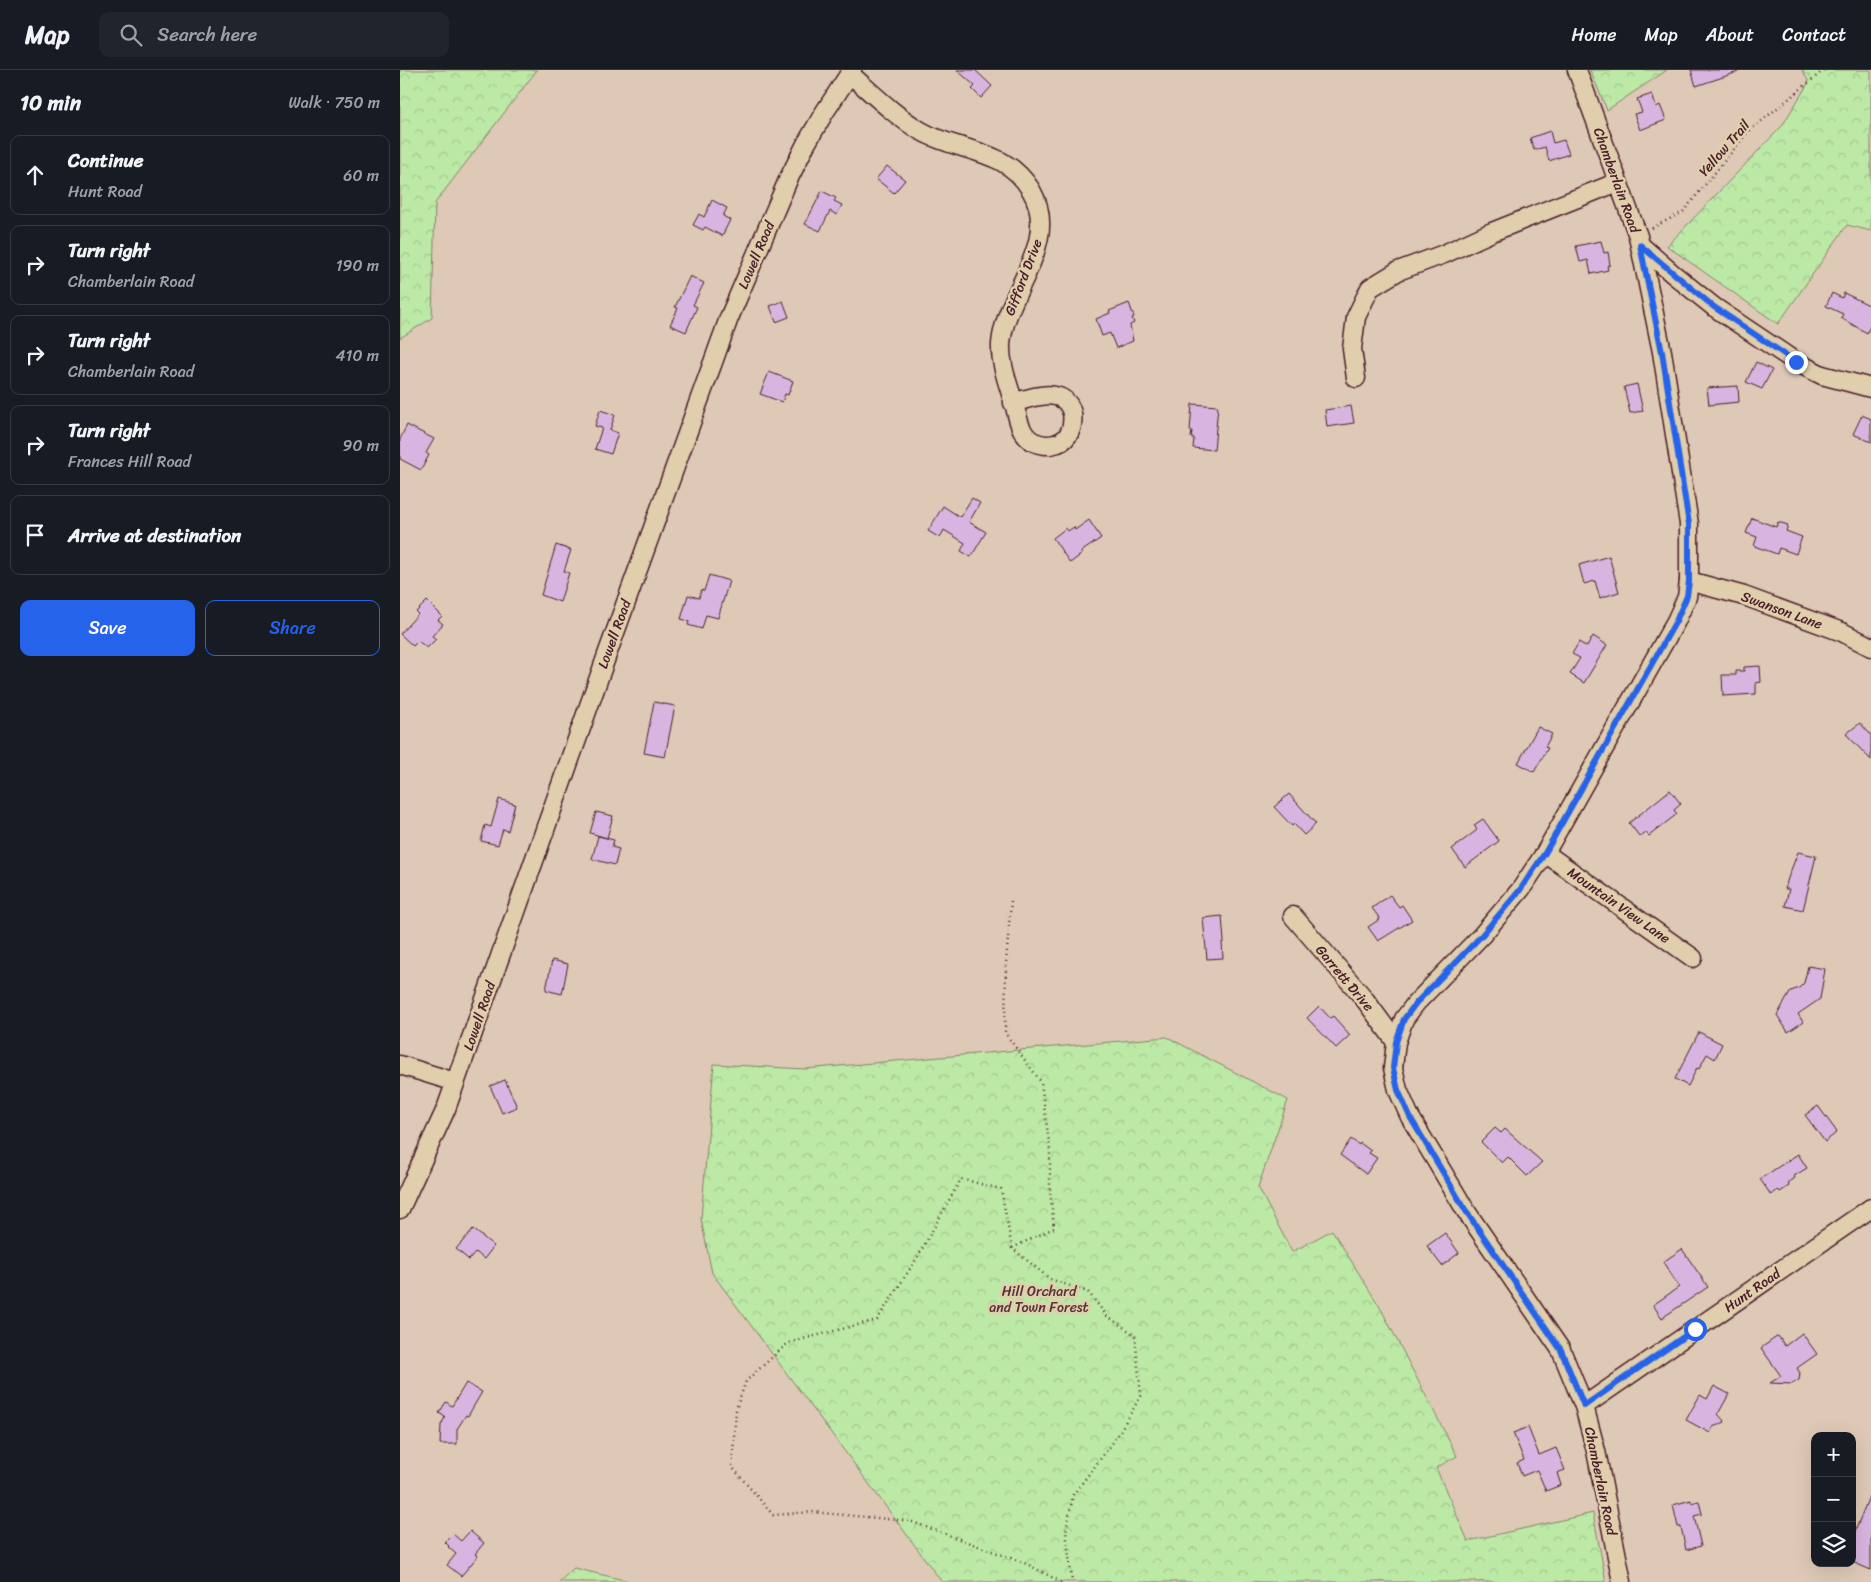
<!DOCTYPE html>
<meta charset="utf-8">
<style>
body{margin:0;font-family:Sriracha,sans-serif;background:#20242c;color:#f1f3f6}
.controls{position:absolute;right:15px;bottom:15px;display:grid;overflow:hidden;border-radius:10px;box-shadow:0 5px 20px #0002}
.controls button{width:45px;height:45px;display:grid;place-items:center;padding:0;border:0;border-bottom:1px solid #363941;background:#171b24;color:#f1f3f6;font:25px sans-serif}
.stop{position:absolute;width:15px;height:15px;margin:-11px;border:4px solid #2563eb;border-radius:50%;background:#fff}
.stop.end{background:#2563eb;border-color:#fff;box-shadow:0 1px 5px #0008}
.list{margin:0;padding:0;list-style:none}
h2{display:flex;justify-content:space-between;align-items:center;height:65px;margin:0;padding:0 20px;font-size:21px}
h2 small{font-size:16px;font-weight:400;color:#9ea1a6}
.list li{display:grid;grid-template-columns:32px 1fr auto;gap:15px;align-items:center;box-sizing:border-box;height:80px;margin:0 10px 10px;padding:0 10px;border:1px solid #363941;border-radius:10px}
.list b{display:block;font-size:19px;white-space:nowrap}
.list p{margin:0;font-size:16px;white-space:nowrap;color:#9ea1a6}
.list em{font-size:16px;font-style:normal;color:#9ea1a6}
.actions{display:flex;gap:10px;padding:15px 20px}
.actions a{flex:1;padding:11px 0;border:1px solid #2563eb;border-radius:10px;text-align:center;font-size:18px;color:#2563eb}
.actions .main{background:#2563eb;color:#fff}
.icon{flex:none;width:28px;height:28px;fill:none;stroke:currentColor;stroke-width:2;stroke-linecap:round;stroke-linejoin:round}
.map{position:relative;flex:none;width:1471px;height:1512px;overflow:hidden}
header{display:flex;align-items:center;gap:30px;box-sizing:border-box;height:70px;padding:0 25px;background:#171b24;border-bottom:1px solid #363941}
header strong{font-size:24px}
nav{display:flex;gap:28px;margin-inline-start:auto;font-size:18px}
.search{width:350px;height:45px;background:#20242c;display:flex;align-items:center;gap:12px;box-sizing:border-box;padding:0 18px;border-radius:10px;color:#9ea1a6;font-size:19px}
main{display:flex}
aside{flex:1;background:#171b24}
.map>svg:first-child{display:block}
.park{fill:url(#park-crowns);stroke:#838468}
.building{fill:#d7b5e0;stroke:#4a1f2b}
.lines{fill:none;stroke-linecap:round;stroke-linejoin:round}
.minor-casing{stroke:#4a1f2b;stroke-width:21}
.path{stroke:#4a1f2b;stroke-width:2.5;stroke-dasharray:1 4;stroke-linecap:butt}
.minor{stroke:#e0ceac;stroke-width:18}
.route{stroke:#2563eb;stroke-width:6}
.labels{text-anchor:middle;stroke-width:5;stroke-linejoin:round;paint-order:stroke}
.street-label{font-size:14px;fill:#4a1f2b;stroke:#e0ceac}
.park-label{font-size:14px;fill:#553337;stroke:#e0ceac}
</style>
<header>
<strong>Map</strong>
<div class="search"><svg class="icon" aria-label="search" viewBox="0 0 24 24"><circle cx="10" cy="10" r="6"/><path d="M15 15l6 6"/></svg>Search here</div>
<nav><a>Home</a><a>Map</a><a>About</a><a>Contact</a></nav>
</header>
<main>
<aside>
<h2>10 min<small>Walk · 750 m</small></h2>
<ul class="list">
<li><svg class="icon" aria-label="ahead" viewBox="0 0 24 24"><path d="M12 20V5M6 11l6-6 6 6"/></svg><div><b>Continue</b><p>Hunt Road</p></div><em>60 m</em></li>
<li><svg class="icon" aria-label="right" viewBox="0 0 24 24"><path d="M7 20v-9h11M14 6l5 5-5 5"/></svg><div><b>Turn right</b><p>Chamberlain Road</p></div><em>190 m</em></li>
<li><svg class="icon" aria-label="right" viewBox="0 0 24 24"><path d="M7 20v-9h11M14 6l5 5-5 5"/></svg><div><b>Turn right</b><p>Chamberlain Road</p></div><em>410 m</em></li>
<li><svg class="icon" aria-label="right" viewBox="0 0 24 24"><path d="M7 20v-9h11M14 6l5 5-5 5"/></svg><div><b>Turn right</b><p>Frances Hill Road</p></div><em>90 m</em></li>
<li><svg class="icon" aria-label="arrive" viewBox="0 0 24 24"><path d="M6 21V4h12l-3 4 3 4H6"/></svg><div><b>Arrive at destination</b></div></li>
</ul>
<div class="actions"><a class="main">Save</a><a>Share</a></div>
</aside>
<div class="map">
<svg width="1471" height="1512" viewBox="0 0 1471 1512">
<defs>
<pattern id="park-crowns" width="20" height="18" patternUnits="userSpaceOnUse" patternTransform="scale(1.25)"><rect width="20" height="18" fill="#bce9a6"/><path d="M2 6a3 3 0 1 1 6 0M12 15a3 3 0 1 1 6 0" fill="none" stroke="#a3c78f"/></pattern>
</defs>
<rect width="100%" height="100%" fill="#dec9b6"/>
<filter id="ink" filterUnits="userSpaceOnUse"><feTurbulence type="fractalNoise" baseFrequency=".02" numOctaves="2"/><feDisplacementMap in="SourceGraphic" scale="10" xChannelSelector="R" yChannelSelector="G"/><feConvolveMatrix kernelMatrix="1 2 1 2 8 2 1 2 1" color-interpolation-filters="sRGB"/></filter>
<g filter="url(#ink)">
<g class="park">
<polygon points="0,0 137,0 35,133 32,248 0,268"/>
<polygon points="1190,0 1267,0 1207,40"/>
<polygon points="1402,0 1471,0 1471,161 1447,155 1378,254 1267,176 1382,56 1409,12"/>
<polygon points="767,967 888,1030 858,1117 892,1182 932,1160 981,1239 1057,1386 1036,1398 1068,1471 1193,1443 1206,1512 542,1512 312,1203 301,1149 314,994 405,999"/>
<polygon points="174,1498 232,1512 159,1512"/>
</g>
<g class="building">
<polygon points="557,0 575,0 592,16 581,28 572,19 575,16"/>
<polygon points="1291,0 1338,0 1338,2 1296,16"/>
<polygon points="1252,24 1256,37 1260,35 1266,50 1240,60 1234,44 1242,42 1237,29"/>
<polygon points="1150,61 1153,73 1164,70 1169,84 1149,91 1145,77 1134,80 1130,68"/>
<polygon points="487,96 505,110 494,123 476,109"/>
<polygon points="422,121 436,128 434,131 442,135 437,145 430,141 420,161 405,154"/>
<polygon points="312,130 327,138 323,146 330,150 322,166 305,157 303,160 293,155 299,144 304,147"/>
<polygon points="1201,171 1204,183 1208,182 1210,195 1207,196 1208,200 1191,204 1188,190 1180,192 1176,176"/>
<polygon points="290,206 304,213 293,235 297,237 286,262 270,255 278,238 275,237"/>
<polygon points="1432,223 1442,228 1444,223 1471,236 1471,254 1467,263 1441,248 1443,244 1426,236"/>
<polygon points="383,231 389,247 376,252 370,236"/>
<polygon points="729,233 734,247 732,248 734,253 730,255 733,271 716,278 710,263 702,266 696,249 710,243 709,241"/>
<polygon points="1356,292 1372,300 1362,319 1346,312"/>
<polygon points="369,302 393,311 388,325 385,324 382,332 360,324"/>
<polygon points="1237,314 1243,341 1230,343 1224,317"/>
<polygon points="1338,316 1339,332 1309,335 1307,318"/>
<polygon points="792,334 818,336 814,380 793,378 794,368 791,368 792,361 790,361"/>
<polygon points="951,336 954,353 927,357 925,340"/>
<polygon points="200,340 215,345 210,360 218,363 211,384 195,379 202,358 195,356"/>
<polygon points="1462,345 1471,349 1471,372 1453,364"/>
<polygon points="7,355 34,369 26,383 29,385 21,400 0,389 0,369"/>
<polygon points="572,428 580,433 569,452 586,462 571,487 561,481 565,473 544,460 540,468 528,461 543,436 560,447"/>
<polygon points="1352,448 1376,457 1378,452 1388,455 1386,461 1402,467 1396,484 1379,478 1377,484 1354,476 1357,467 1346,463"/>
<polygon points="689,450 701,468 681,482 682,484 670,493 653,468 666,458 668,461 674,457 675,460"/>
<polygon points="156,475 171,480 164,501 169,503 160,532 141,525"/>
<polygon points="1209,486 1219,522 1200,528 1195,511 1184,514 1179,495"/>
<polygon points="309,505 329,511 318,548 306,545 302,559 288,555 289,551 281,549 288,525 299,528 301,520 304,521"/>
<polygon points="27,531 42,546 38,550 43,554 32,566 36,569 27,578 18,571 13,576 0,564 18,544 16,542"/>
<polygon points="1193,566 1207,575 1184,613 1170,604 1180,588 1172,584 1179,572 1187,577"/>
<polygon points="1360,596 1361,612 1356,613 1356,624 1323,626 1322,605 1336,605 1336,601 1344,601 1344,597"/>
<polygon points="254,632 275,636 265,687 244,683"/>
<polygon points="1460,653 1471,665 1471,690 1446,664"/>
<polygon points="1138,657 1152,664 1145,677 1148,678 1134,702 1118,693"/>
<polygon points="1270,720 1281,734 1274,740 1277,744 1249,766 1246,763 1240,767 1229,753"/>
<polygon points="889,724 916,754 904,765 894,754 892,756 874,737"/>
<polygon points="99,729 115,734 108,761 103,759 98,775 81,771 85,755 91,757"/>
<polygon points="196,742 213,746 207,768 190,763"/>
<polygon points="1083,749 1099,771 1065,797 1052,779 1077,760 1074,755"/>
<polygon points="198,766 214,770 212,777 219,779 215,795 192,789"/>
<polygon points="1398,782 1416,786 1403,840 1385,836 1389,819 1385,819 1388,808"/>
<polygon points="990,825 999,837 1002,835 1012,850 978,871 968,857 980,849 972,838"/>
<polygon points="822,846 824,872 822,872 823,888 807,889 803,848"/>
<polygon points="152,890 168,894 162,924 146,920"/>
<polygon points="1408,896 1425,899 1420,929 1398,944 1403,952 1388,962 1377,945 1391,921 1399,918 1404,913"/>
<polygon points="919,936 930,948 933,946 950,965 936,978 907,948"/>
<polygon points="1299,962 1322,974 1315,989 1307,984 1299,999 1297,998 1288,1016 1275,1009"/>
<polygon points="105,1010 117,1037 102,1043 90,1016"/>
<polygon points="1418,1036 1437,1062 1425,1072 1405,1045"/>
<polygon points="1095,1058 1101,1063 1105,1059 1142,1092 1127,1106 1108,1087 1102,1093 1081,1072"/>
<polygon points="951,1069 959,1075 960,1073 971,1081 969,1083 977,1088 966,1104 940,1085"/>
<polygon points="1398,1084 1407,1098 1394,1106 1395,1108 1388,1113 1389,1116 1380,1122 1378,1120 1371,1125 1360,1109"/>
<polygon points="73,1159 94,1176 84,1189 76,1182 69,1190 56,1179"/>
<polygon points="1045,1163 1059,1183 1042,1196 1027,1176"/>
<polygon points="1282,1179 1308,1217 1262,1248 1253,1235 1279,1217 1263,1192"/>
<polygon points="1402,1263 1417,1284 1397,1298 1400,1303 1399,1310 1392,1314 1370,1313 1381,1306 1361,1278 1378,1266 1385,1276"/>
<polygon points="66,1313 82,1322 68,1346 66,1345 57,1359 57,1374 40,1374 41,1355 45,1347 39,1343 46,1332 52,1336"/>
<polygon points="1314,1316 1329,1324 1318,1344 1325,1352 1313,1357 1310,1363 1286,1350 1300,1325 1307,1329"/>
<polygon points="1128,1357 1139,1385 1156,1378 1165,1400 1157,1403 1161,1415 1146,1421 1137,1400 1122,1406 1117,1393 1124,1390 1113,1363"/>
<polygon points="1470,1424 1471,1424 1471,1500 1452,1492 1452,1469"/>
<polygon points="1291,1430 1291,1433 1299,1431 1302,1444 1294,1446 1301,1476 1286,1480 1281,1457 1278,1457 1273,1435"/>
<polygon points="70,1461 84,1473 75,1484 78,1486 61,1506 47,1495 56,1484 48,1477 49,1476 45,1472 53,1464 61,1471"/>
</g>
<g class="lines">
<g class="minor-casing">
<g id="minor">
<polyline points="1177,0 1238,166 1262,282 1289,454 1289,511 1287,527 1276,551 1145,783 1121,819 1082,865 1016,933 1004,949 996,972 993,998 998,1020 1010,1047 1066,1141 1161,1280 1184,1336 1196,1381 1222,1512"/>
<path d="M450 4C472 23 495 46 521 61 559 83 605 77 631 120 662 173 605 222 601 274 600 295 609 316 615 337 618 349 621 366 634 372 645 377 661 376 668 365 672 359 673 350 672 343 665 315 632 327 613 333"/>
<polyline points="1240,175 1273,204 1314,237 1396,292 1422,305 1471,318"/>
<polyline points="956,308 952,279 956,247 970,218 998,201 1044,184 1092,162 1218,112"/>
<polyline points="1289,511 1344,526 1442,562 1471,577"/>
<polyline points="1145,783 1293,888"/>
<polyline points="893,846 963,927 996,972"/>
<polyline points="0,995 55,1012"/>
<polyline points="0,1139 46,1039 208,582 329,248 388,110 406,74 424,43 452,0"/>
<polyline points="1184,1336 1471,1138"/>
</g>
</g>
<g class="path">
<polyline points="1252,158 1283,142 1348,62 1424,0"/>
<polyline points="611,831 606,893 605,963 641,1012 650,1080 650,1120 654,1158 612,1178"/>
<polyline points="661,1512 627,1494 510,1451 412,1442 373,1445 332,1397 336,1339 346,1311 388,1273 477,1250 517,1188 561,1109 601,1119 612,1178 650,1209 688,1222 707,1246 735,1265 741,1326 714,1371 673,1425 666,1461 672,1512"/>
</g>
<use href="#minor" class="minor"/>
</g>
</g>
<g class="lines" filter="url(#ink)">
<polyline class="route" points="1295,1259 1184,1336 1161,1280 1066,1141 1010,1047 998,1020 993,998 996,972 1004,949 1016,933 1082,865 1120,820 1145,783 1276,551 1287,526 1289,511 1289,454 1262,282 1240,175 1314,237 1396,292"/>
</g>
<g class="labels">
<g class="street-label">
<text transform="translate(1324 78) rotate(-49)" y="5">Yellow Trail</text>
<text transform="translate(1217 110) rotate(70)" y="5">Chamberlain Road</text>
<text transform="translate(356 185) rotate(-67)" y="5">Lowell Road</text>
<text transform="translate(623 207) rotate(-69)" y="5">Gifford Drive</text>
<text transform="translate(1382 540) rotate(20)" y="5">Swanson Lane</text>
<text transform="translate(214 564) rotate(-70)" y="5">Lowell Road</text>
<text transform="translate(1219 835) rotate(35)" y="5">Mountain View Lane</text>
<text transform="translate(945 908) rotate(50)" y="5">Garrett Drive</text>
<text transform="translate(79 946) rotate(-71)" y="5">Lowell Road</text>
<text transform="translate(1352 1220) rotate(-35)" y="5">Hunt Road</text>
<text transform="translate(1201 1411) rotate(78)" y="5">Chamberlain Road</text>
</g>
<g class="park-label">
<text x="639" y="1226">Hill Orchard<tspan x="639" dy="16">and Town Forest</tspan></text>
</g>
</g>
</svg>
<div class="controls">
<button>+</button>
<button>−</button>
<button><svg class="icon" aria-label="layers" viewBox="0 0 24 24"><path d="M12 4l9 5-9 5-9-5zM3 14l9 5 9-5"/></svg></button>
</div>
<div class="stop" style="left:1295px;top:1259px"></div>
<div class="stop end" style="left:1396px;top:292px"></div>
</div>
</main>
